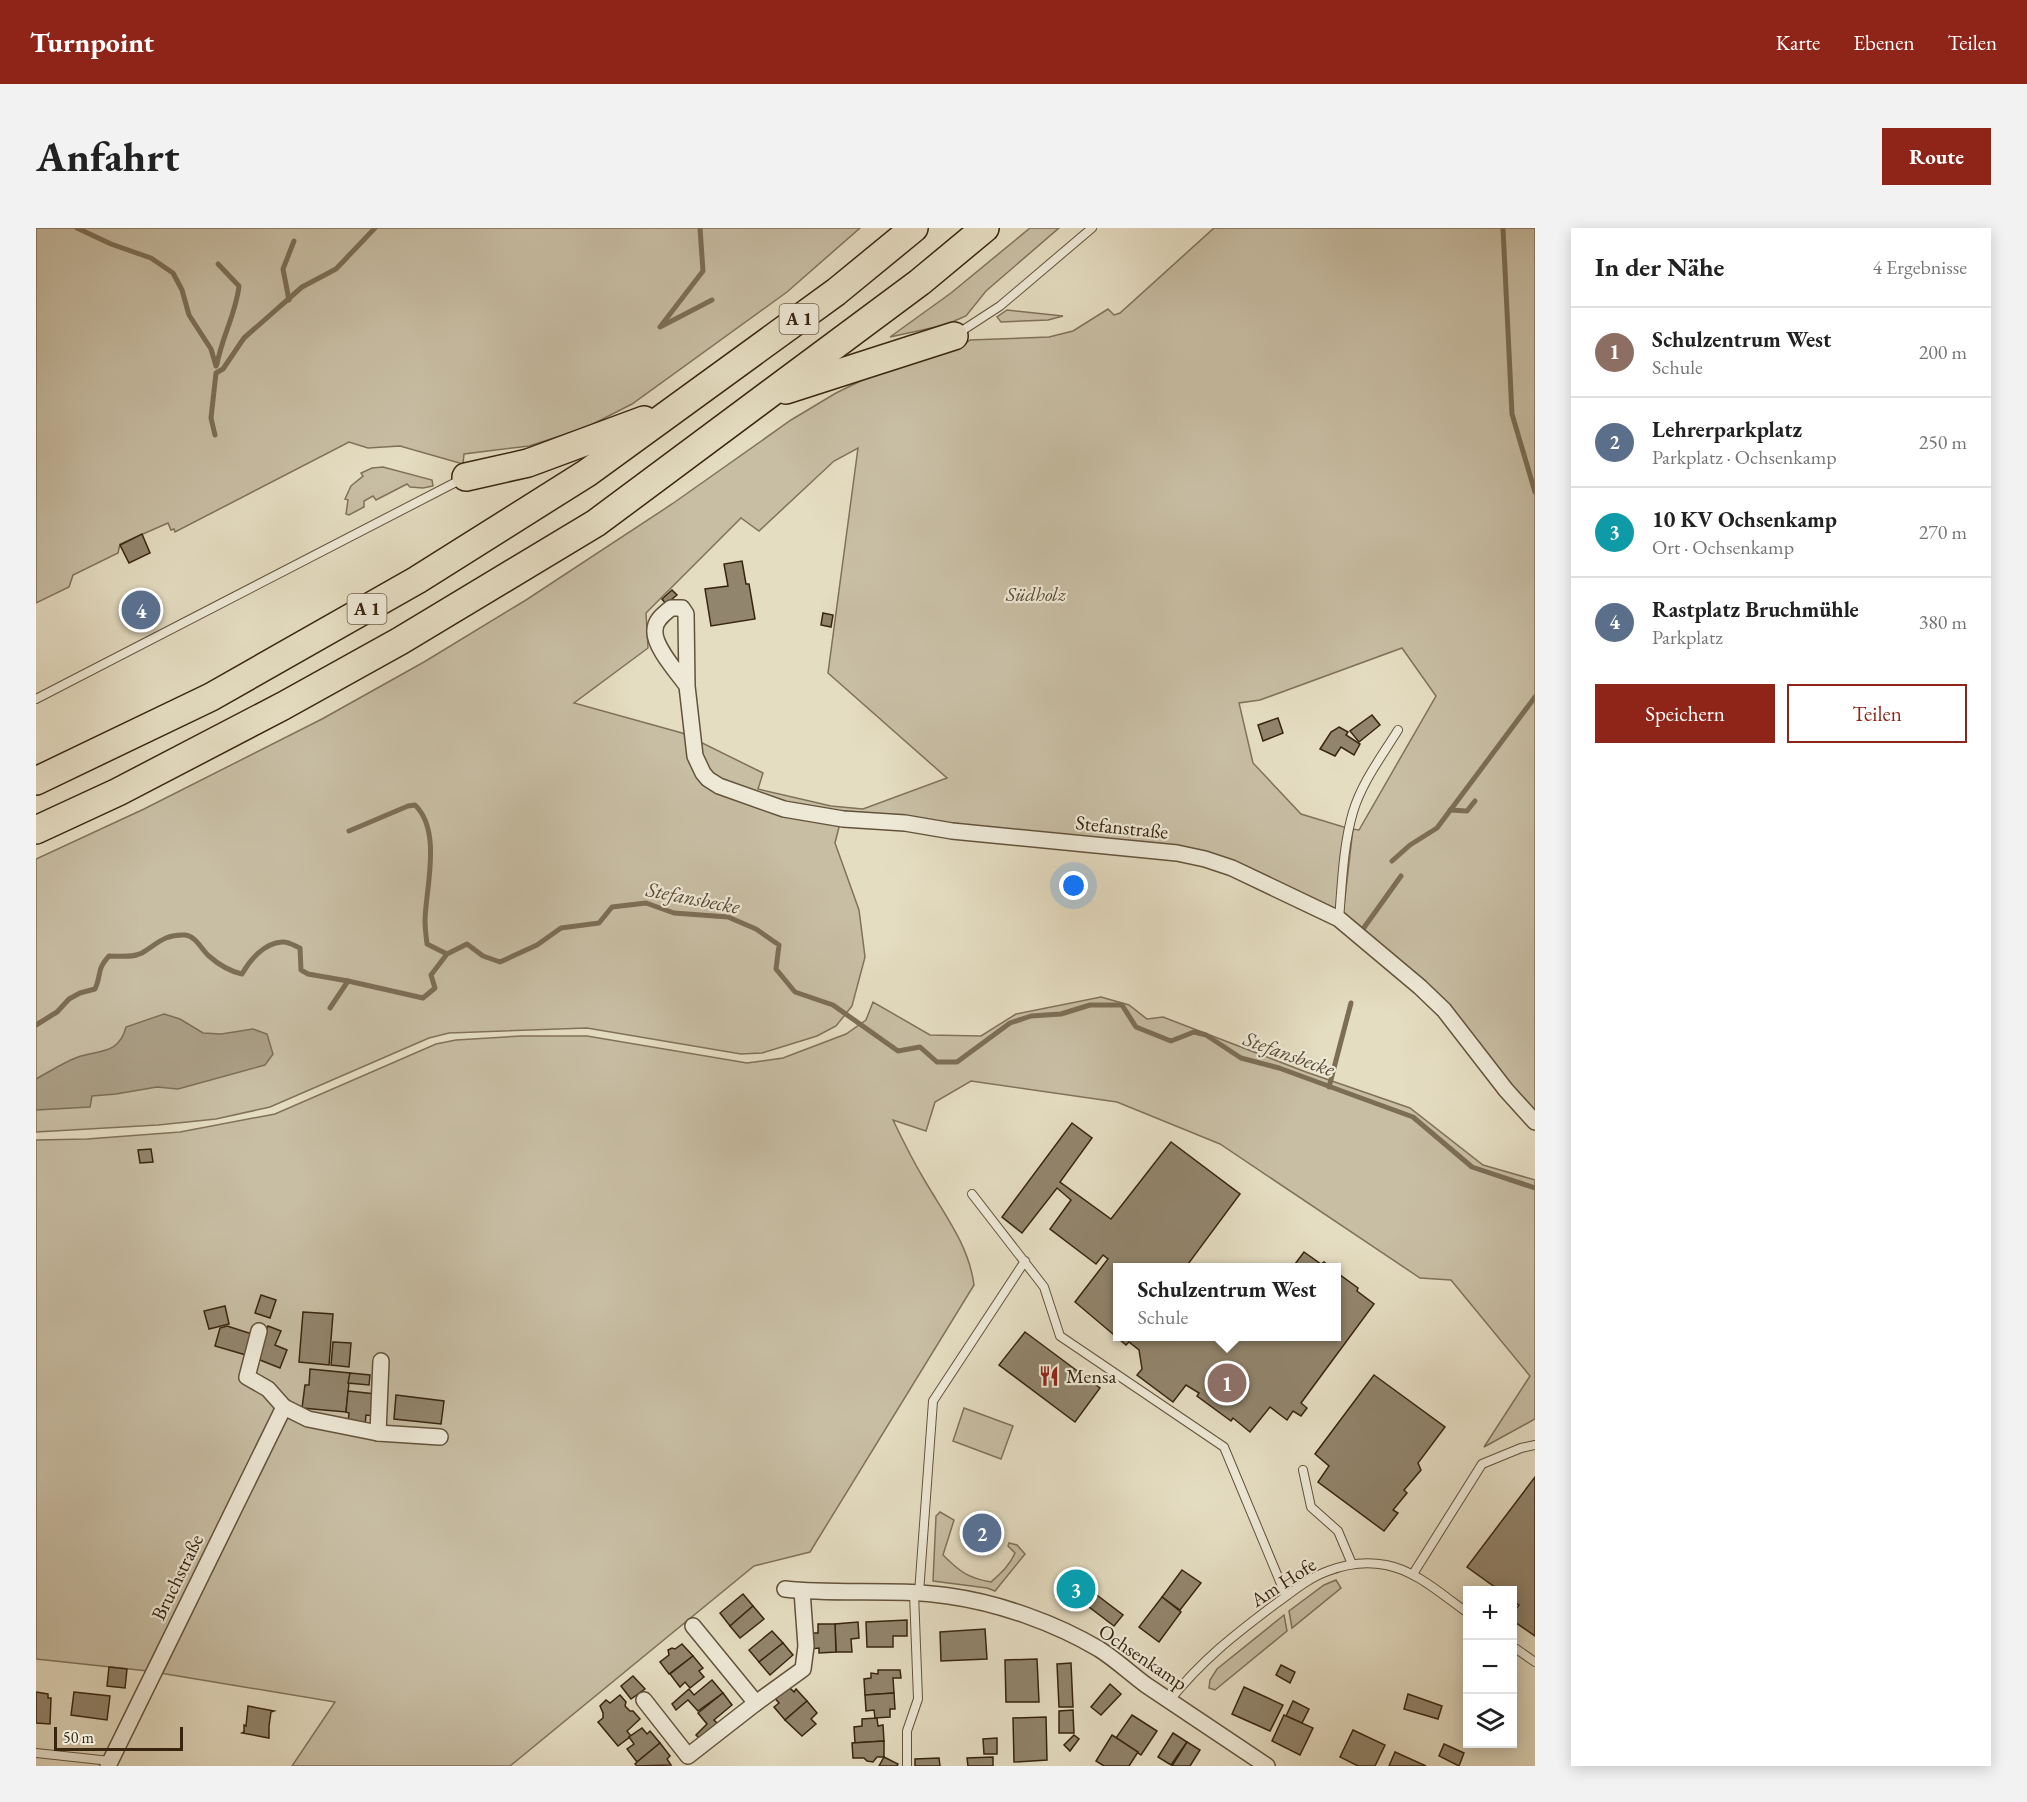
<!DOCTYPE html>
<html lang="de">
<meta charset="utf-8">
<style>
body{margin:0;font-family:"EB Garamond",serif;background:#f2f2f2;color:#222}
.controls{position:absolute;right:18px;bottom:18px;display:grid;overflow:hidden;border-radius:0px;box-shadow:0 3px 15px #0003}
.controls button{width:54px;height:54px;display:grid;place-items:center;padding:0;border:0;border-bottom:2px solid #e0e0e0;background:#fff;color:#222;font:30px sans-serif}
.scale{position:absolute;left:18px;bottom:15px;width:129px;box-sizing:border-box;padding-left:6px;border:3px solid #382510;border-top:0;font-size:16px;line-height:21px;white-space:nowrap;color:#382510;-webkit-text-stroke:4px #eee9d7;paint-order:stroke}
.you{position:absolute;left:1038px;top:658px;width:21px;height:21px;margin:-15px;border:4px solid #fff;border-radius:50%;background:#1a73e8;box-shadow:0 0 0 9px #1a73e833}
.badge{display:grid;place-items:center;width:39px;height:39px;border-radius:50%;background:#8f2418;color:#fff;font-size:20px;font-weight:700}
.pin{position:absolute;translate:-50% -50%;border:3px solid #fff;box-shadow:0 2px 6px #0006}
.popup{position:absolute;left:1077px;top:1035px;width:228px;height:78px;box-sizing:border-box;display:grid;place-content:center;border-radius:0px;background:#fff;filter:drop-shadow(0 2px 4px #0005);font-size:20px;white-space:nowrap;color:#767676}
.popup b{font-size:22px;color:#222}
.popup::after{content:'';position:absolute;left:50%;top:100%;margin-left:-12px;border:12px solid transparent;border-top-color:#fff}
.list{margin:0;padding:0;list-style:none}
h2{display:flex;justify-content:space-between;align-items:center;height:78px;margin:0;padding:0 24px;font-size:26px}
h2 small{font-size:20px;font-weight:400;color:#767676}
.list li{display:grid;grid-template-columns:39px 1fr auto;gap:18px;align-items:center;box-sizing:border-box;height:90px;padding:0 24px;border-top:2px solid #e0e0e0}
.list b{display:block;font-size:22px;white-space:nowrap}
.list p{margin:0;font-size:20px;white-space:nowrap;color:#767676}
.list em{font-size:20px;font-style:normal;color:#767676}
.actions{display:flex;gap:12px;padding:18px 24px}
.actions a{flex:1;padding:14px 0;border:2px solid #8f2418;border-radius:0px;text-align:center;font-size:21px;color:#8f2418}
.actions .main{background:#8f2418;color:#fff}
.icon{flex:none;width:33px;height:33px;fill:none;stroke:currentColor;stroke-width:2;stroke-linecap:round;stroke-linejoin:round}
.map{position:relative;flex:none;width:1499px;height:1538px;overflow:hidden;border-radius:0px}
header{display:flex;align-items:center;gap:36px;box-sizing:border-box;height:84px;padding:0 30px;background:#8f2418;color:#fff}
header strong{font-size:28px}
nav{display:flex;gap:33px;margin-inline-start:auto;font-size:21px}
.intro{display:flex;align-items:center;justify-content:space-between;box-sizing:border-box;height:144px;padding:0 36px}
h1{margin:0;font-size:42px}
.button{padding:15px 27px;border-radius:0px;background:#8f2418;color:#fff;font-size:21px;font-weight:700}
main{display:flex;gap:36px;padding:0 36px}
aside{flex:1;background:#fff;border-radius:0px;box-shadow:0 3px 15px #0003}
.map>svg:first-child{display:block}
.green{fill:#c8bea4;stroke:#80725a;stroke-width:1.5;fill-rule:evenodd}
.water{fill:#aa9e85;stroke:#7c6e56;stroke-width:1.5}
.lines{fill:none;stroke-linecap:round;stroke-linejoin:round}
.stream{stroke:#7c6e56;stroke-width:5}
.building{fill:#92856d;stroke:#382510;stroke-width:1.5}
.lane-casing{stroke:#63533c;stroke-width:10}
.street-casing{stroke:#63533c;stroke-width:18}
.highway-casing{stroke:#382510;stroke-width:30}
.lane{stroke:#eee9d7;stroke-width:8}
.street{stroke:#eee9d7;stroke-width:15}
.highway{stroke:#e5ddc2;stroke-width:27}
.labels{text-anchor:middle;stroke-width:4.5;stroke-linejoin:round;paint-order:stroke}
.shield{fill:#eee9d7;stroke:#6f604c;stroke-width:1.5}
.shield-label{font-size:18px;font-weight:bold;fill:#382510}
.park-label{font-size:20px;font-style:italic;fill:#5c4b35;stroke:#eee9d7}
.street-label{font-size:20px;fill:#382510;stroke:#eee9d7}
.poi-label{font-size:20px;fill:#382510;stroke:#eee9d7;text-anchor:start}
.water-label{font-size:21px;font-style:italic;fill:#5a4933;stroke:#eee9d7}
</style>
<header>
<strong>Turnpoint</strong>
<nav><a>Karte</a><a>Ebenen</a><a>Teilen</a></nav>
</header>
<div class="intro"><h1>Anfahrt</h1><a class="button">Route</a></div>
<main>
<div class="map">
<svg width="1499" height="1538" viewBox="0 0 1499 1538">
<rect width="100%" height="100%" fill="#e5ddc2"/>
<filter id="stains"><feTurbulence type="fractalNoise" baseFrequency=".00333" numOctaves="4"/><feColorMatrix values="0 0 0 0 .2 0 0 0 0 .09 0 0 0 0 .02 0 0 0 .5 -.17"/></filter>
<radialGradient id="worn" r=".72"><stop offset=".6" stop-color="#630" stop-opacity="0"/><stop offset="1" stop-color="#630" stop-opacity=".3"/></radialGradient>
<g class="green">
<polygon points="0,0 824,0 751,64 596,176 549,200 493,218 428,226 427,236 364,218 332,220 313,214 139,304 138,301 135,302 132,295 84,316 82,325 37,347 33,359 0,375"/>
<polygon points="994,0 1023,0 950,63 930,88 909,97 854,109 915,65"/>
<path d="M1178 0H1499V900L1399 778 1307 687 1317 601 1323 602 1400 468 1366 420 1224 472 1203 475 1217 535 1265 586 1311 600 1302 685 1178 627 847 589 807 583 799 615 823 682 829 729 816 778 800 798 781 808 726 825 705 826 551 800 413 805 393 810 234 879 180 891 122 897 0 904V631L108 581 286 491 388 434 490 372 636 276 755 192 800 165 851 140 892 127 923 121 934 112 1013 109 1037 103 1072 81 1078 87 1084 85ZM822 220 792 445 911 550 827 581 795 578 722 561 727 545 646 505 538 475 612 420 610 385 705 290 723 303 798 233Z"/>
<polygon points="971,82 1027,88 1012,92 965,94 961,89"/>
<polygon points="347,239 396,252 397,258 387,260 374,259 371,256 340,272 337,268 328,273 328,279 313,287 310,286 312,272 309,271 315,258 327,248 325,245 336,240"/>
<path d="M1065 769 1093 777 1111 791 1127 789 1270 844 1374 880 1447 937 1499 952V1191L1448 1219 1494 1148 1415 1052 1384 1050 1184 916 1081 874 935 853 899 874 890 903 857 892C867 913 877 933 889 953 909 987 933 1018 938 1057L774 1324 718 1338 474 1538H256L299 1474 112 1443 0 1431V912L51 911 144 904 239 886 400 816 420 812 485 808H551L711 835 747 830 810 806 830 792 837 774 894 807 945 808 980 786Z"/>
<polygon points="928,1180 977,1198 965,1231 917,1213"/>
<path d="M904 1284 918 1292 907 1327C924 1344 932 1350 955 1354 965 1345 974 1337 979 1325L972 1318 973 1315 981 1317 989 1326 959 1363 951 1360 897 1353 900 1288Z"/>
<polygon points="1300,1352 1305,1360 1256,1400 1253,1383 1288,1357"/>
<polygon points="1248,1387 1251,1403 1179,1462 1173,1460 1174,1452 1181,1441"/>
</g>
<path class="water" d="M128 786 144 791 167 805 185 806 217 801 231 806 237 826 229 837 142 861 121 859 80 866 56 868 54 879 0 882V851C13 844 28 834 42 829 62 822 83 827 90 799Z"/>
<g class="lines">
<g class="stream">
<polyline points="41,0 75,16 115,30 137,45 146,62 153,87 175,121 180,138"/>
<polyline points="664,0 667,43 624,99 676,72"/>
<polyline points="1467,0 1476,186 1499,264"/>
<polyline points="253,72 247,41 258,13"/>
<path d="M181 136C186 109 200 85 203 58L182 36"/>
<polyline points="179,207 175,190 180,145 187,141 208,110 266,59 300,41 339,0"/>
<polyline points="1414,582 1431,583 1439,573"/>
<path d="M313 603 372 578 379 577C406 603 390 659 389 692 389 700 390 708 391 716L411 726"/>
<polyline points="1356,633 1374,617 1401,600 1499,469"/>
<polyline points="1327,701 1365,648"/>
<polyline points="294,780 312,753"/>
<path d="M0 797 21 784 33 771 44 765 59 761C66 746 60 742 73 728 84 728 96 730 106 725 121 716 128 706 149 707 160 708 165 721 173 728 183 737 193 743 206 746 214 732 228 715 246 714 252 713 259 718 264 720L265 742 272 746 312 753 387 770 399 760 395 747 411 726 431 716 447 728 464 734 501 717 525 700 563 695 576 679 610 675 638 685 692 689 720 701 743 717 740 741 759 764 797 777 862 823 884 819 901 834H921L974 795 995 788 1025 786 1054 777H1086L1100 799 1135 813 1158 804 1170 807 1205 830 1243 840 1377 889 1436 939 1499 960"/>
<polyline points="1293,859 1315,775"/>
</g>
</g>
<g class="building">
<polygon points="106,306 114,325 93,335 84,317"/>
<polygon points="706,333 710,356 713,356 719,391 675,398 669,361 692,358 688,336"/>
<polygon points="636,362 641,367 630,376 626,371"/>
<polygon points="787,385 797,387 795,399 785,397"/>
<polygon points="1336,487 1344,497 1323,514 1314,503"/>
<polygon points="1242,490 1247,505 1227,513 1222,497"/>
<polygon points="1303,499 1312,504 1310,507 1324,516 1318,527 1305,519 1299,528 1284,521 1295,504"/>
<polygon points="1036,895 1056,910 1024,954 1075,991 1135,914 1204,966 1152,1036 1157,1040 1082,1040 1082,1108 1300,1108 1300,1044 1322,1060 1321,1063 1338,1076 1265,1175 1271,1180 1265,1188 1257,1183 1251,1192 1234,1179 1214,1204 1197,1190 1195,1193 1161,1168 1163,1165 1150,1157 1137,1174 1101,1147 1106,1141 1103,1122 1093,1114 1090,1117 1039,1074 1072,1031 1067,1027 1060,1036 1014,1001 1035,972 1021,960 986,1005 966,989"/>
<polygon points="115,921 117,934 104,935 102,922"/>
<polygon points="1268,1024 1285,1036 1288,1034 1295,1040 1256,1040"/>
<polygon points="225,1067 240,1072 234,1090 219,1085"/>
<polygon points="189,1078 193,1096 173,1101 168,1083"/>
<polygon points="267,1084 297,1086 293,1137 263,1134"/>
<polygon points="191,1098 216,1106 210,1127 179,1118 184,1100"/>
<polygon points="232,1098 245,1103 239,1117 251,1122 244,1140 219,1130"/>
<polygon points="989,1104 1064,1160 1039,1194 963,1137"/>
<polygon points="297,1114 315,1115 313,1139 295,1137"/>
<polygon points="274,1141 314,1145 310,1184 266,1180 269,1157 273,1157"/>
<polygon points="314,1145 334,1147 333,1157 312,1155"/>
<polygon points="1338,1147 1409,1199 1382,1235 1385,1242 1368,1262 1371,1265 1357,1282 1362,1285 1348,1303 1282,1254 1293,1238 1279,1226"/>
<polygon points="312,1163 340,1166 338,1188 330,1187 329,1197 312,1195 313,1185 310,1184"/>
<polygon points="360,1167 408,1173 405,1196 358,1191"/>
<polygon points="1499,1249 1499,1408 1476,1392 1476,1386 1483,1377 1476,1373 1476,1362 1463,1362 1431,1339"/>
<polygon points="1146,1342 1165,1355 1144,1382 1126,1369"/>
<polygon points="1031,1346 1039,1353 1032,1362 1023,1356"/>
<polygon points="1039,1353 1048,1360 1040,1369 1032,1362"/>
<polygon points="1049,1358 1087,1387 1078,1398 1040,1369"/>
<polygon points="707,1366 717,1378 694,1398 684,1385"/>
<polygon points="1126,1369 1145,1384 1123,1414 1103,1399"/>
<polygon points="717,1378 728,1391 704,1410 694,1398"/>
<polygon points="871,1392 871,1408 857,1408 857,1419 831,1419 830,1394"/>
<polygon points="822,1394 823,1410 815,1411 816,1424 800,1424 799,1396"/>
<polygon points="782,1396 799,1396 800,1424 783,1425 783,1420 775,1421 775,1405 782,1405"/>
<polygon points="949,1401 951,1431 905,1433 904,1404"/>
<polygon points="736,1403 747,1415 723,1434 713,1422"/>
<polygon points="747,1415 757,1427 734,1447 723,1434"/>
<polygon points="646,1416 657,1428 633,1446 624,1434 633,1427 632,1422 636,1420 639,1421"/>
<polygon points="657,1428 667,1440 663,1443 668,1449 654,1460 649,1454 644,1459 634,1446"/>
<polygon points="1001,1431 1003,1474 970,1474 969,1432"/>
<polygon points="1035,1435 1037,1479 1023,1479 1021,1436"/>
<polygon points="1245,1437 1259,1444 1254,1455 1240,1447"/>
<polygon points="73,1439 91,1441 89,1460 71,1458"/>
<polygon points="842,1442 864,1442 865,1450 857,1450 858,1465 829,1467 828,1451 835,1450 835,1445 842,1446"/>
<polygon points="597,1448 609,1461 595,1471 585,1458"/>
<polygon points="676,1452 687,1465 662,1483 652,1472 640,1482 636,1476 653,1461 658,1467"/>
<polygon points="1074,1456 1085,1466 1065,1487 1055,1479"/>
<polygon points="752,1458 758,1464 760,1461 771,1473 749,1492 738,1479 743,1475 738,1469"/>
<polygon points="1208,1459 1247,1477 1234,1503 1196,1486"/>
<polygon points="0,1464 12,1466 12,1470 15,1470 14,1496 0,1495"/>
<polygon points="38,1464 74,1468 71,1492 35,1487"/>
<polygon points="687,1465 696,1477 678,1492 683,1497 665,1512 660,1507 671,1496 662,1485"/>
<polygon points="858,1465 859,1481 854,1481 854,1489 839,1490 838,1482 830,1483 829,1467"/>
<polygon points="1372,1466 1406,1478 1402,1491 1368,1481"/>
<polygon points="584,1467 590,1474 589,1478 594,1483 597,1483 604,1491 591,1503 595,1508 582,1518 562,1494 567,1490 567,1485 564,1478 570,1472 574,1475"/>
<polygon points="771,1473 781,1485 775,1491 780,1496 766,1508 749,1492"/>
<polygon points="1257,1473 1273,1481 1266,1495 1250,1488"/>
<polygon points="212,1478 238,1483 235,1484 233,1498 233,1510 206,1505 208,1504 208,1497 210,1498"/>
<polygon points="1037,1482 1038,1505 1023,1505 1023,1483"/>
<polygon points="1096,1487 1121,1503 1105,1527 1080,1510"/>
<polygon points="1248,1487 1277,1500 1264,1527 1236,1513"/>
<polygon points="1010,1489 1011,1532 978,1534 977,1490"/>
<polygon points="841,1490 842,1498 847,1497 848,1513 819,1515 818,1499 826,1498 826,1491"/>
<polygon points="606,1500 611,1506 614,1503 624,1515 601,1534 591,1521 598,1516 593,1509"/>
<polygon points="1317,1502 1349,1517 1339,1538 1322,1538 1304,1529"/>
<polygon points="1137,1505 1151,1514 1135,1537 1122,1529"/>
<polygon points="1038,1507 1043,1511 1034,1523 1028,1517"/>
<polygon points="1076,1507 1102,1524 1093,1538 1068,1538 1060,1533"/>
<polygon points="961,1510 961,1526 948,1526 947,1511"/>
<polygon points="848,1513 848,1529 841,1529 837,1534 831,1533 828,1530 817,1530 816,1515"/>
<polygon points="1151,1514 1164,1522 1154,1538 1136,1538"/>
<polygon points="624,1515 634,1528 631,1531 635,1537 601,1538 599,1536 601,1534"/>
<polygon points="1408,1516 1428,1525 1423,1538 1403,1528"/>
<polygon points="1359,1524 1390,1538 1353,1538"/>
<polygon points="848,1529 862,1536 861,1538 843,1538"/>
<polygon points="957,1529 957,1538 932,1538 931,1530"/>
<polygon points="903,1530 904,1538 879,1538 879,1531"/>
</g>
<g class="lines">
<g class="lane-casing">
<g id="lane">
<polyline points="921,106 964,78 1056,0"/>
<polyline points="0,471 426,251"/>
<path d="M1303 691C1306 656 1307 618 1317 584 1326 554 1346 528 1362 502"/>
<polyline points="936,966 1008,1059 1024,1108 1188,1219 1250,1368"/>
<polyline points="1267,1242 1275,1279 1302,1303 1316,1336"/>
<polyline points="1377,1346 1446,1236 1485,1220 1499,1217"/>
<polyline points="883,1365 897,1173 989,1033"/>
<polyline points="1476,1418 1499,1434"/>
<path d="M1134 1472C1166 1432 1197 1408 1238 1377 1255 1365 1272 1350 1292 1343 1310 1336 1330 1333 1350 1337 1381 1343 1406 1367 1432 1385"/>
<polyline points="0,1525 74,1533"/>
<polyline points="871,1538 871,1503 882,1471 878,1365"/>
</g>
</g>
<g class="street-casing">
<g id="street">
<path d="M651 458C642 445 617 418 619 402 619 392 628 386 635 380H646L650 386 651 458 659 528 667 545 672 551 683 558 748 581 807 591 869 595 916 603 1141 625 1169 631 1196 640 1303 691 1384 759 1408 782 1470 862 1499 894"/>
<polyline points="223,1103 211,1149 232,1161 248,1179"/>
<polyline points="342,1205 404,1209"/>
<path d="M749 1361C804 1367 859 1360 913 1368 963 1375 1019 1395 1063 1421 1079 1431 1094 1445 1110 1457 1150 1484 1191 1511 1231 1538"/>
<polyline points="657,1398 720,1475"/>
<polyline points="608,1472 652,1528 720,1475 767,1441 770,1418 766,1363"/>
<polyline points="72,1538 248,1179 272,1191 342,1205 345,1133"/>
</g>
</g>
<g class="highway-casing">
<g id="highway">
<polyline points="750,162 918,108"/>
<polyline points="430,249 492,235 608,192"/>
<polyline points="0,553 175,469 381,352 551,245 800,64 878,0"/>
<polyline points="0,602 82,564 247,478 364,413 560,295 884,54 949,0"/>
</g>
</g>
<use href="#lane" class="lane"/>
<use href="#street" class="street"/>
<use href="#highway" class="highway"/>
</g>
<defs>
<g id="restaurant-bare" transform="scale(1.62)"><path d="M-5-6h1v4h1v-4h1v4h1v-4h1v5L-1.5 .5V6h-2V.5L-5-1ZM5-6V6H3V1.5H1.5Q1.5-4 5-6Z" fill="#8f2418" stroke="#eee9d7" stroke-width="2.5" paint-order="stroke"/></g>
</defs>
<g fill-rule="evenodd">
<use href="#restaurant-bare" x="1013" y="1148"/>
</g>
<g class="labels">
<g class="shield">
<rect x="743.5" y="76" width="39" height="30" rx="4.5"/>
<rect x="311.5" y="366" width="39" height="30" rx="4.5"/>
</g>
<g class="shield-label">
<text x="763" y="97">A 1</text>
<text x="331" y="387">A 1</text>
</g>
<g class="park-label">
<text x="1000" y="373">Südholz</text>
</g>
<g class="street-label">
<text transform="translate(1086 599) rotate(6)" y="7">Stefanstraße</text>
<text transform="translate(141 1349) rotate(-64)" y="7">Bruchstraße</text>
<text transform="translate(1247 1354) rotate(-33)" y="7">Am Hofe</text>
<text transform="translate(1107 1429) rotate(34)" y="7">Ochsenkamp</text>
</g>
<g class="poi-label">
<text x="1030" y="1155">Mensa</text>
</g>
<g class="water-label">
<text transform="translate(657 670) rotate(11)" y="7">Stefansbecke</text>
<text transform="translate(1253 826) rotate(20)" y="7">Stefansbecke</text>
</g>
</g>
<rect width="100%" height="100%" filter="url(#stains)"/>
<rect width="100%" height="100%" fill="url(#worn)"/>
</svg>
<div class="controls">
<button>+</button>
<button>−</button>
<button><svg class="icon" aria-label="layers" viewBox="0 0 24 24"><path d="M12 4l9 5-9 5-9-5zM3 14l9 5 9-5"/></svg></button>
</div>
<div class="scale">50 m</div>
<div class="you"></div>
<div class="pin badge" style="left:1191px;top:1155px;background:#8d6e63">1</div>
<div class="popup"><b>Schulzentrum West</b>Schule</div>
<div class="pin badge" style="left:946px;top:1305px;background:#5c6f8a">2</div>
<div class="pin badge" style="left:1040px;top:1361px;background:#0f9aa8">3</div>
<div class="pin badge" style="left:105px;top:382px;background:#5c6f8a">4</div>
</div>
<aside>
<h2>In der Nähe<small>4 Ergebnisse</small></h2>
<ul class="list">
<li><span class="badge" style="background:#8d6e63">1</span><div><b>Schulzentrum West</b><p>Schule</p></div><em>200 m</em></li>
<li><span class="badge" style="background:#5c6f8a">2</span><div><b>Lehrerparkplatz</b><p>Parkplatz · Ochsenkamp</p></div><em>250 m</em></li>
<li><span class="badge" style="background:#0f9aa8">3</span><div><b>10 KV Ochsenkamp</b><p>Ort · Ochsenkamp</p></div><em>270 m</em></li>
<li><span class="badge" style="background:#5c6f8a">4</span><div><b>Rastplatz Bruchmühle</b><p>Parkplatz</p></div><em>380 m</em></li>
</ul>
<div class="actions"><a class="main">Speichern</a><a>Teilen</a></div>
</aside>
</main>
